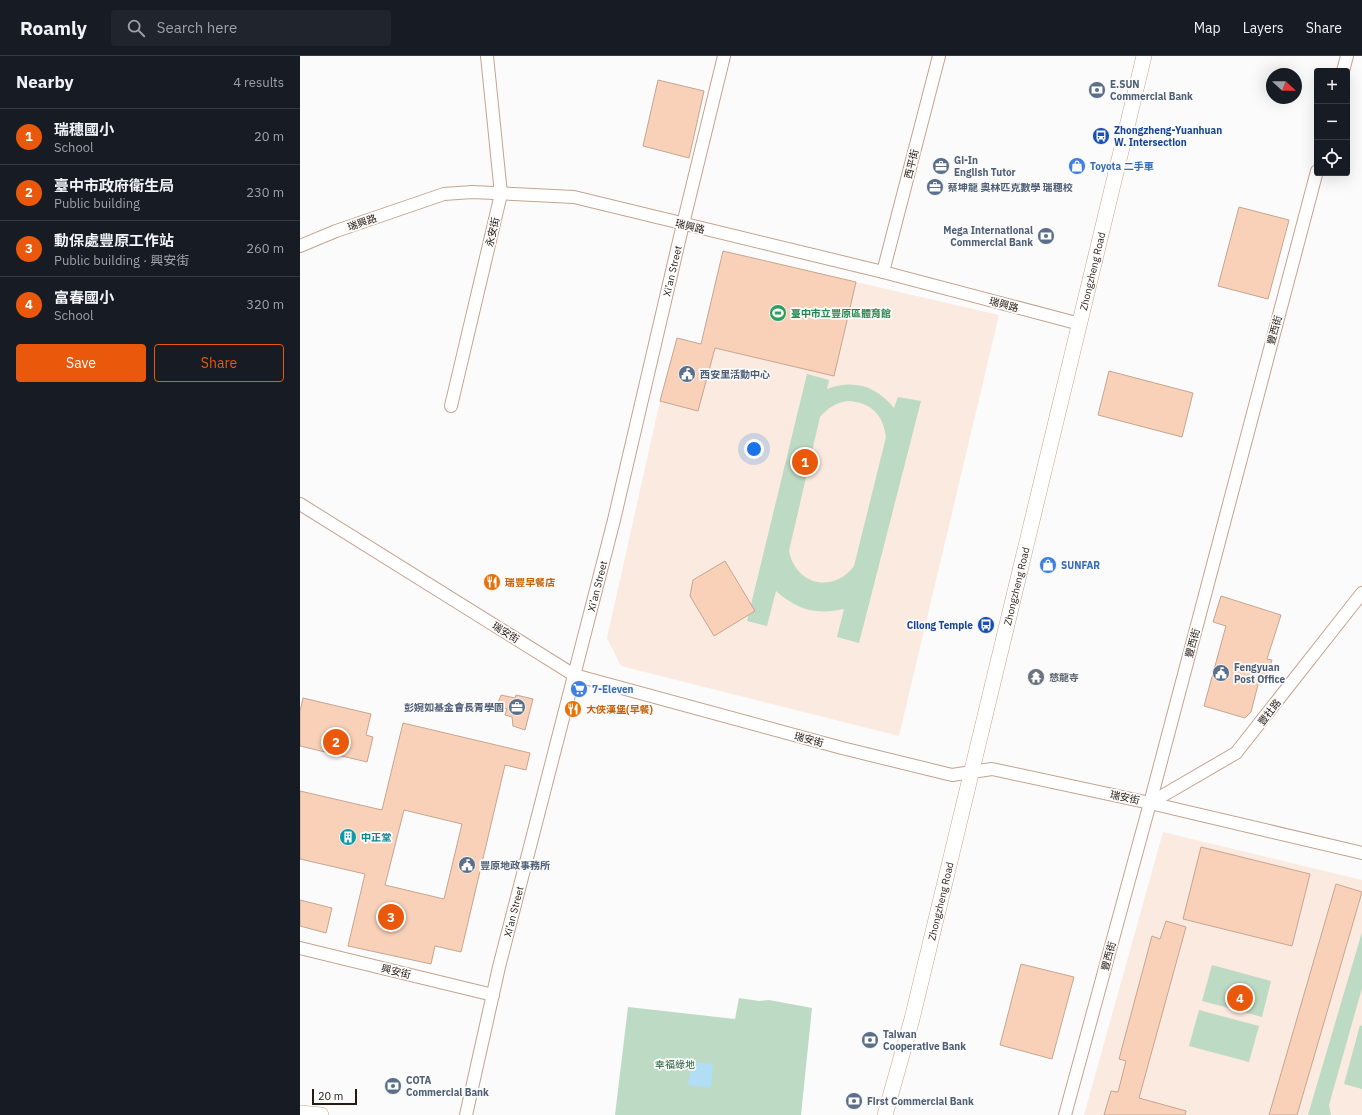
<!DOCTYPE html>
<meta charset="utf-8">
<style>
body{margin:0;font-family:"IBM Plex Sans","Noto Sans TC",sans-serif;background:#20242c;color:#f1f3f6}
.controls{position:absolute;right:12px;top:12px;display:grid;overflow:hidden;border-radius:4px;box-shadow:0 4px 16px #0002}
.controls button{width:36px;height:36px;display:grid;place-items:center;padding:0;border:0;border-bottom:1px solid #363941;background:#171b24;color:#f1f3f6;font:20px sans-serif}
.compass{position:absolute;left:966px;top:12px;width:36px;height:36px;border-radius:50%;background:#171b24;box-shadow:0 4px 16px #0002;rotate:112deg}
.scale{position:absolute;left:12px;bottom:10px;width:45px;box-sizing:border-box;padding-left:4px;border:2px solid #251911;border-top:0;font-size:11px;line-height:14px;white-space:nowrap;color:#251911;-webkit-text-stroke:3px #fbfbfb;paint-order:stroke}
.you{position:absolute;left:454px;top:393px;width:14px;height:14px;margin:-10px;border:3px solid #fff;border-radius:50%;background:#1a73e8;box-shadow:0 0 0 6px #1a73e833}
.badge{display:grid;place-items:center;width:26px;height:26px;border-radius:50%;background:#ea580c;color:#fff;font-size:13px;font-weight:700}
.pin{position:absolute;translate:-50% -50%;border:2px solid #fff;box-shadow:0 1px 4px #0006}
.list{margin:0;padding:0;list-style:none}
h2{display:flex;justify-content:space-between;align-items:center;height:52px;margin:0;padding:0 16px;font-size:17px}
h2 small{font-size:13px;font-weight:400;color:#9ea1a6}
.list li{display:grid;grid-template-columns:26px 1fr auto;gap:12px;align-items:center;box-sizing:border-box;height:56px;padding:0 16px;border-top:1px solid #363941}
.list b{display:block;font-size:15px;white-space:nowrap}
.list p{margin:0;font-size:13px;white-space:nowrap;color:#9ea1a6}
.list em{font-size:13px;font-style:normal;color:#9ea1a6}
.actions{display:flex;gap:8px;padding:12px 16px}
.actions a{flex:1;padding:9px 0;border:1px solid #ea580c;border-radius:4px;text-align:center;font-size:14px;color:#ea580c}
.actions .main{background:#ea580c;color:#fff}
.icon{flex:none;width:22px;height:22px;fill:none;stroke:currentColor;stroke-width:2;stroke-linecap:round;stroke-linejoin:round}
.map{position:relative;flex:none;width:1062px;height:1059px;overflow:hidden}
header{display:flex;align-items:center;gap:24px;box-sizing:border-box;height:56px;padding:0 20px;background:#171b24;border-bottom:1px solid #363941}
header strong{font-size:19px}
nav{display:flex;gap:22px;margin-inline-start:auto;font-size:14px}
.search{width:280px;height:36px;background:#20242c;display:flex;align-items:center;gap:10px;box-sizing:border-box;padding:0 14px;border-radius:4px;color:#9ea1a6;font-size:15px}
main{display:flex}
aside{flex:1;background:#171b24}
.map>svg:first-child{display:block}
.built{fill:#fbeae0}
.green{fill:#bddac4;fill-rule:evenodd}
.water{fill:#b1def4}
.building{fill:#f9d1b9;stroke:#c6a590;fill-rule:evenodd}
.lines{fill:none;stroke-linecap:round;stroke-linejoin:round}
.minor-casing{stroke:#c5a38f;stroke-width:14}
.tertiary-casing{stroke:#c5a38f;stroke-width:16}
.minor{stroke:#fff;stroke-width:12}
.tertiary{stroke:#fff;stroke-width:15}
.labels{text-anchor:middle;stroke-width:3.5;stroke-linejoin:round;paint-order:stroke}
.service-label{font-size:10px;font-weight:bold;fill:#4e5e75;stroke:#fbfbfb;text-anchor:start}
.transit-label{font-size:10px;font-weight:bold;fill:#164399;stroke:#fbfbfb;text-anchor:start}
.street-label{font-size:10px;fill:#251911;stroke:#fbfbfb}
.shop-label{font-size:10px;font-weight:bold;fill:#366cbe;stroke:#fbfbfb;text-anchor:start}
.leisure-label{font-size:10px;font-weight:bold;fill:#27864d;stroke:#fbfbfb;text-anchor:start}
.food-label{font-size:10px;font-weight:bold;fill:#c56008;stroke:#fbfbfb;text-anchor:start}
.worship-label{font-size:10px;font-weight:bold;fill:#5b616d;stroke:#fbfbfb;text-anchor:start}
.culture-label{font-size:10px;font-weight:bold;fill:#0d838f;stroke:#fbfbfb;text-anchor:start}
.park-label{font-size:10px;fill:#205a36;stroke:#fbfbfb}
</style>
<header>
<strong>Roamly</strong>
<div class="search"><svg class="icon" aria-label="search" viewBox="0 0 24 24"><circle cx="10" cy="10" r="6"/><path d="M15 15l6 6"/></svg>Search here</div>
<nav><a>Map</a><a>Layers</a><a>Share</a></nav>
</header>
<main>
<aside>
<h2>Nearby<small>4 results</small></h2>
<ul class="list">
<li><span class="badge">1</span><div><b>瑞穗國小</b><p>School</p></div><em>20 m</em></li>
<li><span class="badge">2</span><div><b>臺中市政府衛生局</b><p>Public building</p></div><em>230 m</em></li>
<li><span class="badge">3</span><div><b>動保處豐原工作站</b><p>Public building · 興安街</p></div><em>260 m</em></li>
<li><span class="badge">4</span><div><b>富春國小</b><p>School</p></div><em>320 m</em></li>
</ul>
<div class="actions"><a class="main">Save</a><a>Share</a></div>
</aside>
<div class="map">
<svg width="1062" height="1059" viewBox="0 0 1062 1059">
<rect width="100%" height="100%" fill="#fbfbfb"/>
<g class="built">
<polygon points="556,226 699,259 599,680 321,610 307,582 360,345 398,355 415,292 534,320"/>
<polygon points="863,776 1062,824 1062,1059 784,1059"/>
</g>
<g class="green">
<path d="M507 318 529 324 527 333C554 323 576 330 594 352L598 341 621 345 559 587 537 581 544 553C516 559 497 554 476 535L467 570 447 565ZM547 345C571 346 583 358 586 381L554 510C533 538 496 529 489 495L520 361C528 352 535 347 547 345Z"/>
<polygon points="1062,876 1062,932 1029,1049 1031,1059 1008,1059"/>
<polygon points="912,909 971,925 962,961 902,945"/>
<polygon points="439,942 459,945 469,944 512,952 501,1059 315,1059 328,951 435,963"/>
<polygon points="899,954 959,970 949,1006 889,990"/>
<polygon points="1060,969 1062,970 1062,1033 1044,1028"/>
</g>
<polygon class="water" points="392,1006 413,1008 411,1032 388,1029"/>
<g class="building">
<polygon points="358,24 404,35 389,102 343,90"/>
<polygon points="939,151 989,164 968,243 918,230"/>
<polygon points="423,195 556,226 534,320 415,292 398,355 360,345 377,282 401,288"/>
<polygon points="809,315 893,337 882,381 798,359"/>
<polygon points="425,505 455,555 414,580 390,540 393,524"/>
<polygon points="921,540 981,559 967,603 972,604 966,623 960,621 951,656 945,662 904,650 926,570 913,566"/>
<polygon points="201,639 215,642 216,639 233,643 225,674 213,670 212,661 205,659 207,653 197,650"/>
<polygon points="3,642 71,658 66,679 73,681 67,706 0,690 0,655"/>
<path d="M103 667 230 697 226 714 205 709 161 896 135 890 131 908 48 890 65 818 0 803V735L82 754ZM104 754 162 768 144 843 85 829Z"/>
<polygon points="901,791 1010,818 992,890 883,863"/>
<polygon points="1036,828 1062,836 997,1059 969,1059"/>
<polygon points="0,844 32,852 26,877 0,870"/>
<polygon points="866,865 886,871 839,1042 886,1055 885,1059 804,1059 811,1035 818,1036 826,1005 819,1003 852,880 860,883"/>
<polygon points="721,908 774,921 752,1003 700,989"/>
</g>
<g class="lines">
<g class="minor-casing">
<g id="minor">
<polyline points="1043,15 1047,0"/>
<polyline points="0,190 36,175 144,138 172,136 274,141 583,216 780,268"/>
<polyline points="583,216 639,0"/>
<polyline points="151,350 201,138 187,0"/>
<polyline points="0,448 274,619 542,692 652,719 692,713 850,747 1062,797"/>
<polyline points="850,747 936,697 1062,537"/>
<polyline points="0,892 193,939"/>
<path id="s1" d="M166 1059 199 911 314 464 383 168 424 0"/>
<polyline points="765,1059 850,747 1017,115"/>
</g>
</g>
<g class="tertiary-casing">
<g id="tertiary">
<polyline points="0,1057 21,1059"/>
<path id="s2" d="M585 1059 612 963 844 0"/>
</g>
</g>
<use href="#minor" class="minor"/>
<use href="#tertiary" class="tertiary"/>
</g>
<defs>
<g id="bank-disc" transform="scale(0.9)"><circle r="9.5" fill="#5c6f8a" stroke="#fbfbfb"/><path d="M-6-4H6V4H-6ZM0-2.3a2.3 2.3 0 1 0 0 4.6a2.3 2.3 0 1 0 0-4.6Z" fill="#fff"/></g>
<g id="bus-disc" transform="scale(0.9)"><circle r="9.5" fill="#1a4fb4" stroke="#fbfbfb"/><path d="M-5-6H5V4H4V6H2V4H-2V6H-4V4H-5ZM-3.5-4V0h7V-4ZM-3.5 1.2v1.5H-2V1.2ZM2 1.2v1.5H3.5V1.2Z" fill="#fff"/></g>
<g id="office-disc" transform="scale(0.9)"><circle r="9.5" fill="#5c6f8a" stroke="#fbfbfb"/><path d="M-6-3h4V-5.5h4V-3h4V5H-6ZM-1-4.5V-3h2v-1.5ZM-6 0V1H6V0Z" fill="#fff"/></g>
<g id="shop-disc" transform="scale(0.9)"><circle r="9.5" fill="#3f7fe0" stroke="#fbfbfb"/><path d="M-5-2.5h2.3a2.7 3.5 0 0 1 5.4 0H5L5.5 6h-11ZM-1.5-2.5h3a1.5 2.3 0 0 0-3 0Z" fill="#fff"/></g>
<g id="stadium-disc" transform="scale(0.9)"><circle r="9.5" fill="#2e9e5b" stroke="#fbfbfb"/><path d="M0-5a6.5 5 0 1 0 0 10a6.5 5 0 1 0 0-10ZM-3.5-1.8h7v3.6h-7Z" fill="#fff"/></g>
<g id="civic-disc" transform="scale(0.9)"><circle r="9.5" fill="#5c6f8a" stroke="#fbfbfb"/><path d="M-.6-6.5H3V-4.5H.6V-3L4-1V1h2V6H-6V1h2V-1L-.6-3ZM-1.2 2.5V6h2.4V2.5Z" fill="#fff"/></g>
<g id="restaurant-disc" transform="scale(0.9)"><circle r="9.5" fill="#e8710a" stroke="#fbfbfb"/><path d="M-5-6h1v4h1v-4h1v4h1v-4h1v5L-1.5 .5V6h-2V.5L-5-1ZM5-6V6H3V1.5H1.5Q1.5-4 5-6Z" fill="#fff"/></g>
<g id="temple-disc" transform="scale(0.9)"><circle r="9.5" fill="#6b7280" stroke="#fbfbfb"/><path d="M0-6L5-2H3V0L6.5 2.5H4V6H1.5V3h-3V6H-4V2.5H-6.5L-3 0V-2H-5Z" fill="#fff"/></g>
<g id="supermarket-disc" transform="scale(0.9)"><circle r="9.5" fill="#3f7fe0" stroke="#fbfbfb"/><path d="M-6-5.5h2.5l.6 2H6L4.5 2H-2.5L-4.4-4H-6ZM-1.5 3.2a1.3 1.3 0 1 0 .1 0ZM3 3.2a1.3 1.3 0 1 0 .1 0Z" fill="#fff"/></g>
<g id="building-disc" transform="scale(0.9)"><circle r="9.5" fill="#0f9aa8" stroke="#fbfbfb"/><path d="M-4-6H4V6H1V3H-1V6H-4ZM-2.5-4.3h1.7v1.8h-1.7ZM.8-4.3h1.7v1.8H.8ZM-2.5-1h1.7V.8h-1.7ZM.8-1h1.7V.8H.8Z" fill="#fff"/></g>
</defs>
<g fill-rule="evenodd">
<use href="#bank-disc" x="797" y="34"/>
<use href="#bus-disc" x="801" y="80"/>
<use href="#office-disc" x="641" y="110"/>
<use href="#shop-disc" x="777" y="110"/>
<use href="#office-disc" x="635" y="131"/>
<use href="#bank-disc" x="746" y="180"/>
<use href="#stadium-disc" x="478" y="257"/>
<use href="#civic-disc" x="387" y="318"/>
<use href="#shop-disc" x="748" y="509"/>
<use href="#restaurant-disc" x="192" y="526"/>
<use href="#bus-disc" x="686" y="569"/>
<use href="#civic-disc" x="921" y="617"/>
<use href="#temple-disc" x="736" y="621"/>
<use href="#supermarket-disc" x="279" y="633"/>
<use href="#office-disc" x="217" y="651"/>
<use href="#restaurant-disc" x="273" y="653"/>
<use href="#building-disc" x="48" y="781"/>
<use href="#civic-disc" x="167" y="809"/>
<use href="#bank-disc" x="570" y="984"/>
<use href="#bank-disc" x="93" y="1030"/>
<use href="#bank-disc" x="554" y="1045"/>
</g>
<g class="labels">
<g class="service-label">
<text x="810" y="32">E.SUN<tspan x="810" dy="12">Commercial Bank</tspan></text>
<text x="654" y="108">Gi-In<tspan x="654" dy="12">English Tutor</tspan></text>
<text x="648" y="135">蔡坤龍 奧林匹克數學 瑞穗校</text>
<text x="733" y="178" text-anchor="end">Mega International<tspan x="733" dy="12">Commercial Bank</tspan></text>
<text x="400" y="322">西安里活動中心</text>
<text x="934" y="615">Fengyuan<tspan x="934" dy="12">Post Office</tspan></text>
<text x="204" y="655" text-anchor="end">彭婉如基金會長青學園</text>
<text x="180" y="813">豐原地政事務所</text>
<text x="583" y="982">Taiwan<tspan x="583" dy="12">Cooperative Bank</tspan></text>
<text x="106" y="1028">COTA<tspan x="106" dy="12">Commercial Bank</tspan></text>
<text x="567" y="1049">First Commercial Bank</text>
</g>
<g class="transit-label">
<text x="814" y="78">Zhongzheng-Yuanhuan<tspan x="814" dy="12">W. Intersection</tspan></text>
<text x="673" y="573" text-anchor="end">Cilong Temple</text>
</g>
<g class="street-label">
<text transform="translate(611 108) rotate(-76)" y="4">西平街</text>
<text transform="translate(62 166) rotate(-19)" y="4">瑞興路</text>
<text transform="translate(390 170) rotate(14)" y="4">瑞興路</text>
<text transform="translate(192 176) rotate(-77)" y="4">永安街</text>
<text dy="4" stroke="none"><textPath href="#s1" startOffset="869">Xi’an Street</textPath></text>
<text dy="4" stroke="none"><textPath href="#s2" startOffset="869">Zhongzheng Road</textPath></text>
<text transform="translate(704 248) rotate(15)" y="4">瑞興路</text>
<text transform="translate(974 274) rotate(-75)" y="4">豐西街</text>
<text dy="4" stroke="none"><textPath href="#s1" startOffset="545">Xi’an Street</textPath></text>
<text dy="4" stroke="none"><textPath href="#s2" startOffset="545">Zhongzheng Road</textPath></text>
<text transform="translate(206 576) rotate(32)" y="4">瑞安街</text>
<text transform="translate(892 587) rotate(-75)" y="4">豐西街</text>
<text transform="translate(969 656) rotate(-52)" y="4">豐社路</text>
<text transform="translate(509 683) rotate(15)" y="4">瑞安街</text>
<text transform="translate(825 741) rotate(12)" y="4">瑞安街</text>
<text dy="4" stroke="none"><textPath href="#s2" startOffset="221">Zhongzheng Road</textPath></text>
<text dy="4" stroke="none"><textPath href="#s1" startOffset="209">Xi’an Street</textPath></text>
<text transform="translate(808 900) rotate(-75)" y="4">豐西街</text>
<text transform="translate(96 915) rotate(14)" y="4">興安街</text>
</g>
<g class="shop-label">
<text x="790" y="114">Toyota 二手車</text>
<text x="761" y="513">SUNFAR</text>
<text x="292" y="637">7-Eleven</text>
</g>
<g class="leisure-label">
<text x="491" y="261">臺中市立豐原區體育館</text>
</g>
<g class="food-label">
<text x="205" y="530">瑞豐早餐店</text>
<text x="286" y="657">大俠漢堡(早餐)</text>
</g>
<g class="worship-label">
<text x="749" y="625">慈龍寺</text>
</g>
<g class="culture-label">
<text x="61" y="785">中正堂</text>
</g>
<g class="park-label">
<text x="375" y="1012">幸福綠地</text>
</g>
</g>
</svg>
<div class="controls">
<button>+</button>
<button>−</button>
<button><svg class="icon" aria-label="locate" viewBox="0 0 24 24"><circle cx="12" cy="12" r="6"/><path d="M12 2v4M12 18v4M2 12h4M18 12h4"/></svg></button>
</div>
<svg class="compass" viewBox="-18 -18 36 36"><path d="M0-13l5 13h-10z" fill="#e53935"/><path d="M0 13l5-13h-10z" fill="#9ea1a6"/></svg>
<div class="scale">20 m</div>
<div class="you"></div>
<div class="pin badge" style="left:505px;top:406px">1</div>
<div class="pin badge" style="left:36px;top:686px">2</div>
<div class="pin badge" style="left:91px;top:861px">3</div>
<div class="pin badge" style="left:940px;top:942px">4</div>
</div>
</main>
